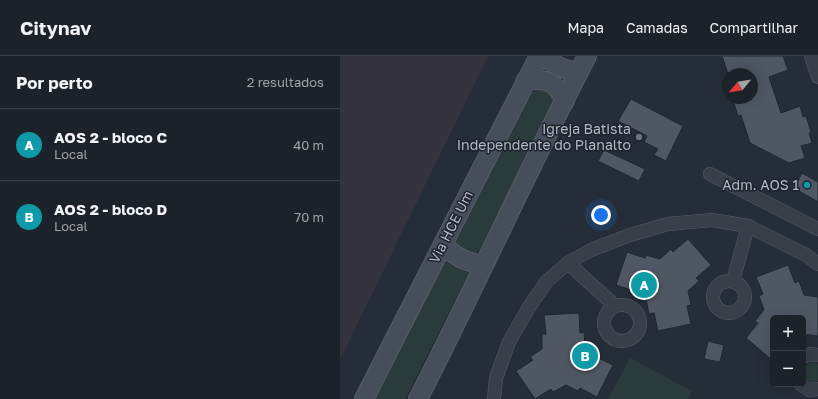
<!DOCTYPE html>
<html lang="pt">
<meta charset="utf-8">
<style>
body{margin:0;font-family:"Golos Text",sans-serif;background:#292f36;color:#f1f3f6}
.controls{position:absolute;right:12px;bottom:12px;display:grid;overflow:hidden;border-radius:6px;box-shadow:0 4px 16px #0002}
.controls button{width:36px;height:36px;display:grid;place-items:center;padding:0;border:0;border-bottom:1px solid #3a3f47;background:#1c222a;color:#f1f3f6;font:20px sans-serif}
.compass{position:absolute;left:382px;top:12px;width:36px;height:36px;border-radius:50%;background:#1c222a;box-shadow:0 4px 16px #0002;rotate:240deg}
.you{position:absolute;left:261px;top:159px;width:14px;height:14px;margin:-10px;border:3px solid #fff;border-radius:50%;background:#1a73e8;box-shadow:0 0 0 6px #1a73e833}
.badge{display:grid;place-items:center;width:26px;height:26px;border-radius:50%;background:#94b4ea;color:#fff;font-size:13px;font-weight:700}
.pin{position:absolute;translate:-50% -50%;border:2px solid #fff;box-shadow:0 1px 4px #0006}
.list{margin:0;padding:0;list-style:none}
h2{display:flex;justify-content:space-between;align-items:center;height:52px;margin:0;padding:0 16px;font-size:17px}
h2 small{font-size:13px;font-weight:400;color:#a0a4a8}
.list li{display:grid;grid-template-columns:26px 1fr auto;gap:12px;align-items:center;box-sizing:border-box;height:72px;padding:0 16px;border-top:1px solid #3a3f47}
.list b{display:block;font-size:15px;white-space:nowrap}
.list p{margin:0;font-size:13px;white-space:nowrap;color:#a0a4a8}
.list em{font-size:13px;font-style:normal;color:#a0a4a8}
.map{position:relative;flex:none;width:478px;height:343px;overflow:hidden}
header{display:flex;align-items:center;gap:24px;box-sizing:border-box;height:56px;padding:0 20px;background:#1c222a;border-bottom:1px solid #3a3f47}
header strong{font-size:19px}
nav{display:flex;gap:22px;margin-inline-start:auto;font-size:14px}
main{display:flex}
aside{flex:1;background:#1c222a}
.map>svg:first-child{display:block}
.medical{fill:#34333e}
.green{fill:#2a3b3b}
.building{fill:#4e5763;stroke:#202630}
.lines{fill:none;stroke-linecap:round;stroke-linejoin:round}
.minor-casing{stroke:#575d67;stroke-width:14}
.secondary-casing{stroke:#575d67;stroke-width:20}
.minor{stroke:#393f49;stroke-width:13}
.secondary{stroke:#474e5b;stroke-width:18}
.worship-dot{fill:#6b7280;stroke:#1e242e;stroke-width:1.5}
.culture-dot{fill:#0f9aa8;stroke:#1e242e;stroke-width:1.5}
.labels{text-anchor:middle;stroke-width:3;stroke-linejoin:round;paint-order:stroke}
.poi-label{font-size:14px;fill:#b4bac4;stroke:#1e242e;text-anchor:end}
.street-label{font-size:14px;fill:#b4bac4;stroke:#1e242e}
</style>
<header>
<strong>Citynav</strong>
<nav><a>Mapa</a><a>Camadas</a><a>Compartilhar</a></nav>
</header>
<main>
<aside>
<h2>Por perto<small>2 resultados</small></h2>
<ul class="list">
<li><span class="badge" style="background:#0f9aa8">A</span><div><b>AOS 2 - bloco C</b><p>Local</p></div><em>40 m</em></li>
<li><span class="badge" style="background:#0f9aa8">B</span><div><b>AOS 2 - bloco D</b><p>Local</p></div><em>70 m</em></li>
</ul>
</aside>
<div class="map">
<svg width="478" height="343" viewBox="0 0 478 343">
<rect width="100%" height="100%" fill="#252d38"/>
<polygon class="medical" points="0,0 148,0 0,304"/>
<g class="green">
<polygon points="205,32 213,41 213,51 141,193 134,199 116,191 115,182 187,37 193,33"/>
<polygon points="104,204 129,217 65,343 32,343"/>
<polygon points="290,302 352,335 348,343 268,343"/>
<polygon points="472,306 478,308 478,325 472,326 466,323 463,317 465,310"/>
</g>
<g class="building">
<polygon points="382,0 443,0 448,14 429,21 441,57 460,50 463,61 466,60 471,76 469,77 472,87 461,90 465,102 449,107 410,87 401,59 398,60 393,44 400,42 412,42 412,18 388,18"/>
<polygon points="291,43 343,70 326,105 314,99 318,93 304,86 307,80 278,65"/>
<polygon points="264,94 305,113 299,125 258,105"/>
<polygon points="462,117 478,126 478,146 454,132"/>
<polygon points="348,183 371,209 356,222 359,225 348,235 351,249 347,250 351,268 318,275 314,257 309,258 306,243 293,239 294,235 276,229 287,196 305,202 306,199 320,203 331,193 333,196"/>
<polygon points="448,209 455,227 459,225 464,239 478,241 478,280 463,278 463,262 433,262 433,305 406,282 418,267 415,265 424,254 419,240 423,238 416,221"/>
<polygon points="239,257 240,277 244,276 245,291 258,297 256,301 273,309 257,341 240,332 238,335 226,329 213,336 211,333 195,343 176,315 193,304 190,301 202,293 202,278 206,278 204,259"/>
<polygon points="368,285 384,289 380,306 364,303"/>
</g>
<g class="lines">
<g class="minor-casing">
<g id="minor">
<polyline points="471,0 478,21"/>
<polyline points="370,118 478,173"/>
<polyline points="228,207 275,250"/>
<circle cx="389" cy="241" r="16"/>
<polyline points="393,225 408,170"/>
<circle cx="282" cy="267" r="18"/>
<polyline points="463,301 470,298 478,299"/>
<polyline points="460,328 469,334 478,333"/>
<polyline points="154,343 156,322 169,286 189,251 207,225 228,207 251,194 290,179 328,168 372,164 408,170 466,199 478,208"/>
</g>
</g>
<g class="secondary-casing">
<g id="secondary">
<path d="M203 0C215 9 224 15 239 15"/>
<path d="M186 24C208 23 215 25 225 45"/>
<path d="M103 188C112 199 131 210 145 207"/>
<polyline points="24,343 199,0"/>
<path d="M78 343C136 230 188 113 247 0"/>
</g>
</g>
<use href="#minor" class="minor"/>
<use href="#secondary" class="secondary"/>
</g>
<circle class="worship-dot" cx="299" cy="81" r="4"/>
<circle class="culture-dot" cx="467" cy="129" r="4"/>
<g class="labels">
<g class="poi-label">
<text x="291" y="78">Igreja Batista<tspan x="291" dy="16">Independente do Planalto</tspan></text>
<text x="459" y="134">Adm. AOS 1</text>
</g>
<g class="street-label">
<text transform="translate(111 171) rotate(-63)" y="5">Via HCE Um</text>
</g>
</g>
</svg>
<div class="controls">
<button>+</button>
<button>−</button>
</div>
<svg class="compass" viewBox="-18 -18 36 36"><path d="M0-13l5 13h-10z" fill="#e53935"/><path d="M0 13l5-13h-10z" fill="#a0a4a8"/></svg>
<div class="you"></div>
<div class="pin badge" style="left:304px;top:229px;background:#0f9aa8">A</div>
<div class="pin badge" style="left:245px;top:300px;background:#0f9aa8">B</div>
</div>
</main>
